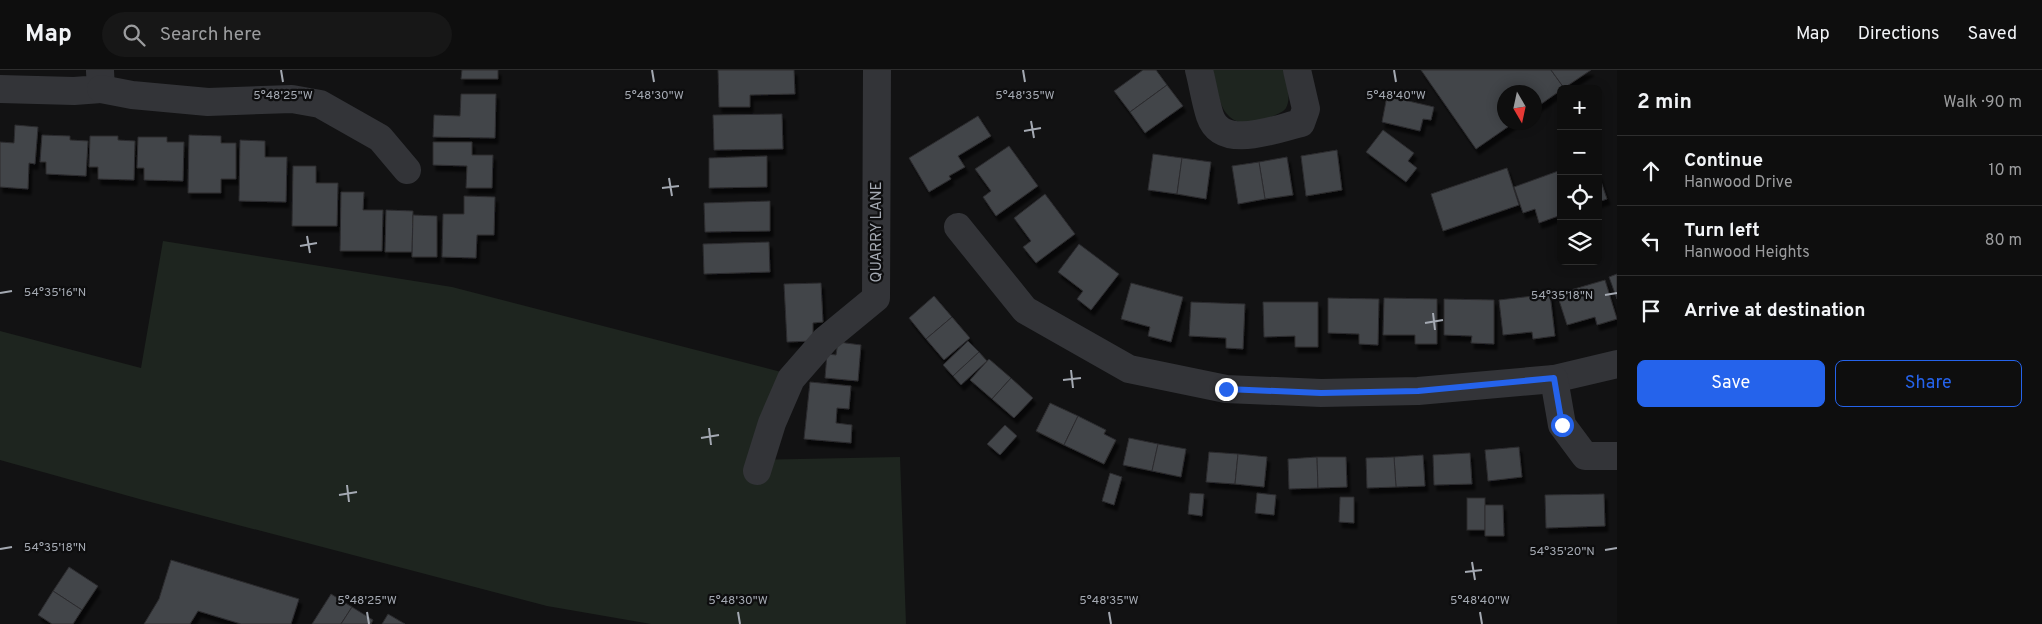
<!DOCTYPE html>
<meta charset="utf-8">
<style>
body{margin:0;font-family:Overpass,sans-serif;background:#171717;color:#f1f3f6}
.controls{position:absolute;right:15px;top:15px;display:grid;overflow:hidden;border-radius:8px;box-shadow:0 2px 12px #0003}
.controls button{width:45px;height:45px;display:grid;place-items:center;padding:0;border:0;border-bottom:1px solid #2e2e2e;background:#0e0e0e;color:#f1f3f6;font:25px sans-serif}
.compass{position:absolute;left:1497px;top:15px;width:45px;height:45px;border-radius:50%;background:#0e0e0e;box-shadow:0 2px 12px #0003;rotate:171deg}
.stop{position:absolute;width:15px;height:15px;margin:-11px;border:4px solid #2563eb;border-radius:50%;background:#fff}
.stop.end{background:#2563eb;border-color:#fff;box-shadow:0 1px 5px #0008}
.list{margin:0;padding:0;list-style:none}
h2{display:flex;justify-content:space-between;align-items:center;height:65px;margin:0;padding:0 20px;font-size:21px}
h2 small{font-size:16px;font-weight:400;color:#9b9c9e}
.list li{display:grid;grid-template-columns:32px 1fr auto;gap:15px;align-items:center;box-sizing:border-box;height:70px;padding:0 20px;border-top:1px solid #2e2e2e}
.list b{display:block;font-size:19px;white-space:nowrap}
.list p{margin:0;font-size:16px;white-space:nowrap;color:#9b9c9e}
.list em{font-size:16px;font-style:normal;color:#9b9c9e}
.actions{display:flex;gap:10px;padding:15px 20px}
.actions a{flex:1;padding:11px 0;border:1px solid #2563eb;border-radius:8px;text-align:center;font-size:18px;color:#2563eb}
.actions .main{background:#2563eb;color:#fff}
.icon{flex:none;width:28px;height:28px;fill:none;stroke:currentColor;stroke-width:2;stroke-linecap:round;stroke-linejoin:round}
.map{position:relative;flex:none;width:1617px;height:554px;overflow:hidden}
header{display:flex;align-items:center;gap:30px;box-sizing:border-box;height:70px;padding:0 25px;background:#0e0e0e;border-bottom:1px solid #2e2e2e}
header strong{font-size:24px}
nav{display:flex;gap:28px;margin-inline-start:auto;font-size:18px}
.search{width:350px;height:45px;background:#171717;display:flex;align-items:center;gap:12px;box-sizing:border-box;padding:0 18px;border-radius:28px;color:#9b9c9e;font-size:19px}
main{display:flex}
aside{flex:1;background:#0e0e0e}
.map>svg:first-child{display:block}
.green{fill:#1e251f}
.building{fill:#434548;stroke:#2c2c2f;filter:url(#shadow)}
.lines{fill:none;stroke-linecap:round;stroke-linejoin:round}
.minor{stroke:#333438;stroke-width:28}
.route{stroke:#2563eb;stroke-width:6}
.ticks{fill:none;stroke:#a4a9b2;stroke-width:2}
.labels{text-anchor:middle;stroke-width:4.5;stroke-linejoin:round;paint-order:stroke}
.street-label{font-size:15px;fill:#a4a9b2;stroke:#0d0d0e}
.ticks-label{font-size:12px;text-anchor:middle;fill:#a4a9b2;stroke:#0d0d0e;stroke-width:4.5;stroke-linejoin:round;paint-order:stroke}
</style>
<header>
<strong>Map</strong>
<div class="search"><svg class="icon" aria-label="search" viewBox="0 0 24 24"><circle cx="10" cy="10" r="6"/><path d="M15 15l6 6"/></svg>Search here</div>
<nav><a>Map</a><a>Directions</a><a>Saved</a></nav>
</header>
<main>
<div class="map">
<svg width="1617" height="554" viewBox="0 0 1617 554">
<defs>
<filter id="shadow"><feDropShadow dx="3" dy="5.5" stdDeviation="1" flood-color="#0009"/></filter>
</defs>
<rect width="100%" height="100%" fill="#121213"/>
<g class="green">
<path d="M1213 0H1283C1286 11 1292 27 1286 38 1281 46 1250 54 1240 52 1235 51 1230 48 1227 44 1218 34 1216 13 1213 0Z"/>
<polygon points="163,171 452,217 785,303 749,390 900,387 906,554 651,554 547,536 143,430 0,390 0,261 141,298"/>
</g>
<g class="building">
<polygon points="462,0 498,0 498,9 461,9"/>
<polygon points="718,0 794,0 795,24 750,25 750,37 719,37"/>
<polygon points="1143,0 1156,0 1167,15 1130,42 1114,21"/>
<polygon points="1421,0 1551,0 1564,18 1534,39 1534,22 1504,22 1504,52 1515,52 1476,79"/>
<polygon points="1551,0 1591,0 1564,18"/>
<polygon points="1167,15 1183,36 1145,63 1130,42"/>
<polygon points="461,24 496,24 495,68 433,67 434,45 460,46"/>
<polygon points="1387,26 1434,37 1431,50 1423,49 1420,61 1382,52"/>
<polygon points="782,44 783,79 714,80 713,45"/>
<polygon points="978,46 991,66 958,86 965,97 949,106 951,109 929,122 909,88"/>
<polygon points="15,55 38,57 35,94 29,93 28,119 0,117 0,72 14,73"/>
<polygon points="1383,60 1414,83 1408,91 1417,98 1406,112 1366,82"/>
<polygon points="42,65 70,66 70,70 88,71 86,106 46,104 46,92 40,92"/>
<polygon points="189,65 221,66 221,73 236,73 236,109 221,109 221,123 188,123"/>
<polygon points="90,66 118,66 118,70 135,71 134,110 98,109 98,97 89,97"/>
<polygon points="138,67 167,67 167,72 184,72 183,111 144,110 144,98 137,98"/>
<polygon points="240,70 265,71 265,87 287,87 286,132 239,131"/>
<polygon points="433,72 472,72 472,85 493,85 492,118 466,118 467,96 433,95"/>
<polygon points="1009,76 1038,116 996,146 983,127 991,121 975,99"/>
<polygon points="1337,80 1342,120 1306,126 1301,86"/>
<polygon points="1153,84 1182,88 1177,124 1148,120"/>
<polygon points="767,86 767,117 709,118 709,88"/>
<polygon points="1287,87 1293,125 1265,129 1259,92"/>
<polygon points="1182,88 1211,92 1206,129 1177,124"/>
<polygon points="1259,92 1265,129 1238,134 1232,96"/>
<polygon points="293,96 316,96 316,113 338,113 337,156 292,156"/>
<polygon points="1507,98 1519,135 1443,161 1431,124"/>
<polygon points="1561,100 1561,145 1539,153 1535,139 1523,143 1514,117"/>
<polygon points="1598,103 1607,129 1598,132"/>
<polygon points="341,122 364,122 363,140 383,140 382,181 340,181"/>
<polygon points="1045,124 1075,164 1036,193 1023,177 1031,171 1014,148"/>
<polygon points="464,126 495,127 494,165 477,165 476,188 442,187 443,144 464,144"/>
<polygon points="770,131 770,161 705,162 704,133"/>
<polygon points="386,140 413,141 412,182 385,182"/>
<polygon points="413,145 437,146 437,187 412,187"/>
<polygon points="769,172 770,202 704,204 703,174"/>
<polygon points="1079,174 1119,204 1091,240 1077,229 1083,221 1058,202"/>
<polygon points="1617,204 1617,229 1609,207"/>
<polygon points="1605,210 1617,249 1597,255 1595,247 1567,255 1557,224"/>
<polygon points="821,213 823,252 813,253 813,271 787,272 784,214"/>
<polygon points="1131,213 1183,227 1171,272 1148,266 1150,257 1121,249"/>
<polygon points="1550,224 1555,266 1533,269 1532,262 1503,265 1499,230"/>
<polygon points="934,226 952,247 926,269 909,248"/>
<polygon points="1328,228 1379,229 1378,275 1359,274 1359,264 1328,263"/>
<polygon points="1384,228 1437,229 1437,274 1415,274 1415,265 1383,265"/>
<polygon points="1444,229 1494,230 1494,274 1471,273 1472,266 1444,265"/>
<polygon points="1191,232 1245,234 1243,279 1226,278 1226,268 1189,266"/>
<polygon points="1263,232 1318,232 1318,277 1295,277 1295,266 1264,267"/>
<polygon points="952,247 970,268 944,290 926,269"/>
<polygon points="968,271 979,282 953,306 943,295"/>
<polygon points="838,272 861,275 858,311 825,308 827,284 836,285"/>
<polygon points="979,282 987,291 961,315 953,306"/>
<polygon points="989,289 1011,308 992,329 970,310"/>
<polygon points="1011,308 1033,328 1014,348 992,329"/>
<polygon points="810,312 851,316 849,339 837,338 836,353 852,355 851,373 804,369"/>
<polygon points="1050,333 1078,346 1064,375 1036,361"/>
<polygon points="1078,346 1106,360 1104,364 1116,370 1104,394 1064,375"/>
<polygon points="1005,355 1017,366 1000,385 987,374"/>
<polygon points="1129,368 1158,374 1152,401 1123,395"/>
<polygon points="1158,374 1186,379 1181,407 1152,401"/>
<polygon points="1519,377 1522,407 1488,411 1485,380"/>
<polygon points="1209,382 1238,384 1235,414 1206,412"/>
<polygon points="1470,383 1472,414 1434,415 1433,385"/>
<polygon points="1238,384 1267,387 1264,417 1235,414"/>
<polygon points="1423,385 1425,416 1396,417 1394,387"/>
<polygon points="1317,387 1318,418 1289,419 1288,389"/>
<polygon points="1317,387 1346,387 1347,417 1318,418"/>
<polygon points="1394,387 1396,417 1367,418 1366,388"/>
<polygon points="1110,403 1122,407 1114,435 1102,431"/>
<polygon points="1190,423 1204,424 1202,446 1188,444"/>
<polygon points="1257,423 1276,425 1274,445 1255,443"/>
<polygon points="1604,424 1605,456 1546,458 1545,425"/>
<polygon points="1340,427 1354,427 1354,453 1339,452"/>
<rect x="1467" y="428" width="18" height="32"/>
<polygon points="1485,435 1503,435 1504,466 1485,466"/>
<polygon points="171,490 299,529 291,554 241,554 198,541 190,554 144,554 159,529"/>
<polygon points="69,497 98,516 82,540 53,521"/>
<polygon points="53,521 82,540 73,554 52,554 38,545"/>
<polygon points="331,524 352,537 341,554 312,554"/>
<polygon points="352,537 373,550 371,554 341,554"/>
<polygon points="388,544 405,554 382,554"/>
</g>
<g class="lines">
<g class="minor">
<path d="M1199 0C1203 15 1205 31 1210 46 1222 81 1275 59 1301 53L1306 39 1297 0"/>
<polyline points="0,19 74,21 101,19 100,1"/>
<polyline points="101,19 132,25 208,32 292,29 320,34 380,68 407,100"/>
<polyline points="958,157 1025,240 1129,299 1226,319 1321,323 1418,321 1554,309 1617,294"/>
<polyline points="1554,309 1562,355 1585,386 1617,386"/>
<polyline points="757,401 772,353 791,309 825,270 876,228 877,0"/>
</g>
</g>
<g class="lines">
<polyline class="route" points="1226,319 1321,323 1418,321 1554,308 1562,355"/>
</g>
<path class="ticks" d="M281 0 283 12M652 0 654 12M1023 0 1025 12M1394 0 1396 12M1031 51 1034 68M1024 61 1041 58M669 108 672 126M662 118 679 116M307 166 310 183M300 176 317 173M0 223 12 221M1605 225 1617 223M1433 243 1435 260M1425 253 1443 250M1071 300 1073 318M1063 310 1081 308M709 358 711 375M701 368 719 365M347 415 349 432M339 425 357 422M0 479 12 477M1605 480 1617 478M1472 492 1475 510M1465 502 1482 500M367 542 369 554M738 542 740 554M1109 542 1111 554M1480 542 1482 554"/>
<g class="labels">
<g class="street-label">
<text transform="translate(876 162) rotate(-90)" y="5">QUARRY LANE</text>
</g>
</g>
<g class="ticks-label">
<text x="283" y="29">5°48'25"W</text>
<text x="1025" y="29">5°48'35"W</text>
<text x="654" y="29">5°48'30"W</text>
<text x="1396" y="29">5°48'40"W</text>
<text x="55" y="226">54°35'16"N</text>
<text x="1562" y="229">54°35'18"N</text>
<text x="55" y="481">54°35'18"N</text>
<text x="1562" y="485">54°35'20"N</text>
<text x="367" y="534">5°48'25"W</text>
<text x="738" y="534">5°48'30"W</text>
<text x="1109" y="534">5°48'35"W</text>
<text x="1480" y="534">5°48'40"W</text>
</g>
</svg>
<div class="controls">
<button>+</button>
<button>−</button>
<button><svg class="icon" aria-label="locate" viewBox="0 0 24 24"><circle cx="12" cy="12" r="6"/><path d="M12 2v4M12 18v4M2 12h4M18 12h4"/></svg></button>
<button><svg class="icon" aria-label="layers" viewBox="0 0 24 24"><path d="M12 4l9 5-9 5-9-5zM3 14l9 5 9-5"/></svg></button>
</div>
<svg class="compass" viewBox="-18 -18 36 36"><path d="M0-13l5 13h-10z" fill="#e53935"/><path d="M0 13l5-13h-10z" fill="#9b9c9e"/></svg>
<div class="stop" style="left:1562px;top:355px"></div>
<div class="stop end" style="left:1226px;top:319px"></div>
</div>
<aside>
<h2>2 min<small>Walk · 90 m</small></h2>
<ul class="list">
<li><svg class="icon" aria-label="ahead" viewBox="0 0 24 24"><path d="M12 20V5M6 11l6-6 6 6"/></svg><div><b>Continue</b><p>Hanwood Drive</p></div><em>10 m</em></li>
<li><svg class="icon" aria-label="left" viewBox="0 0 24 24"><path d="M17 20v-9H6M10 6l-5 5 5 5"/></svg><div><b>Turn left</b><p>Hanwood Heights</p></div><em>80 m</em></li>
<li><svg class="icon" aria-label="arrive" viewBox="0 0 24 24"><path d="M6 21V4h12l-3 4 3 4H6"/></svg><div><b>Arrive at destination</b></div></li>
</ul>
<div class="actions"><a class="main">Save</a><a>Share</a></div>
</aside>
</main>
